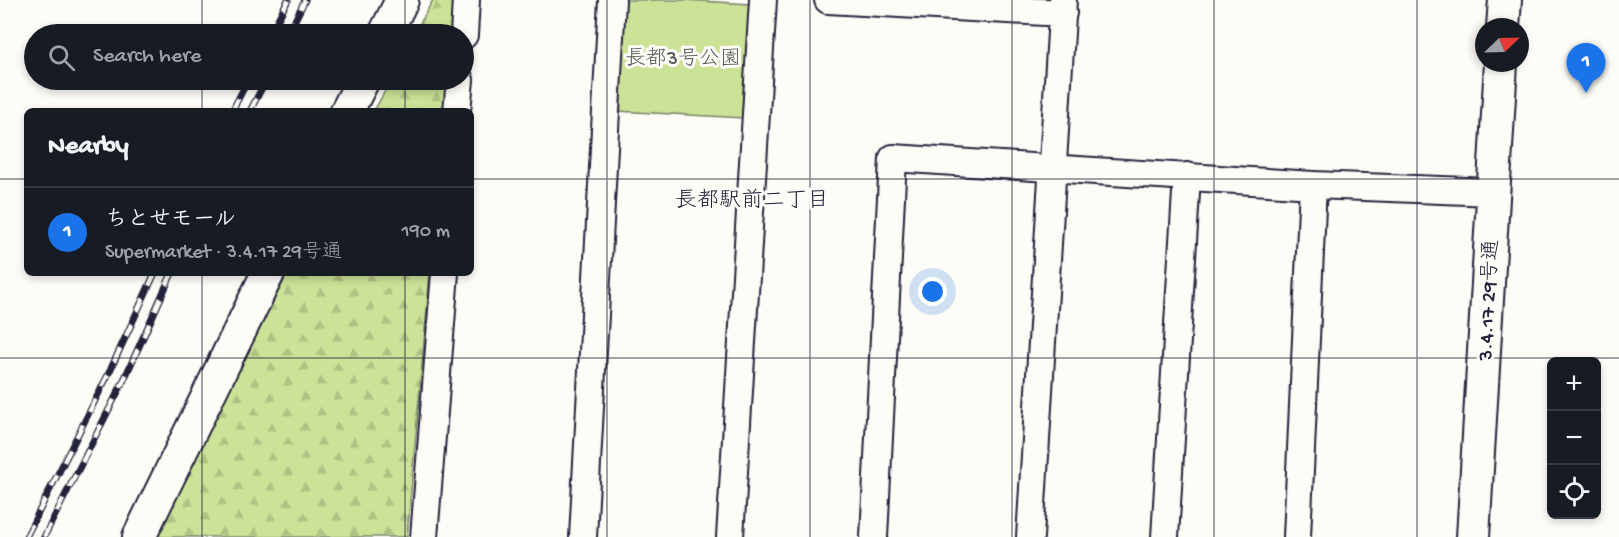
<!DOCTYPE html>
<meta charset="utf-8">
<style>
body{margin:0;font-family:"Gochi Hand","Klee One",sans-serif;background:#20242c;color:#f1f3f6}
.controls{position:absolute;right:18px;bottom:18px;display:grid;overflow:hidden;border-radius:9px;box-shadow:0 3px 9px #0003}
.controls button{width:54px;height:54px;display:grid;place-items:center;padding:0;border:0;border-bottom:2px solid #363941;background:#171b24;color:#f1f3f6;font:30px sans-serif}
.compass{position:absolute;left:1475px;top:18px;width:54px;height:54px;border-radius:50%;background:#171b24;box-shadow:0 3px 9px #0003;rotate:67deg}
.you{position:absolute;left:933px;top:292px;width:21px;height:21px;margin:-15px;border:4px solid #fff;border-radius:50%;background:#1a73e8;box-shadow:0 0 0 9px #1a73e833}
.badge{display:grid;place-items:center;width:39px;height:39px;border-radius:50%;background:#1a73e8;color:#fff;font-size:20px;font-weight:700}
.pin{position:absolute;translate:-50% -50px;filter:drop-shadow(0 2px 3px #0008)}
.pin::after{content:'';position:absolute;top:32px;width:21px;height:18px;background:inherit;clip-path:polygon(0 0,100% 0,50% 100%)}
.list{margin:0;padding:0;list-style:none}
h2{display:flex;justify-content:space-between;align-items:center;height:78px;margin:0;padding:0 24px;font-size:26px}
h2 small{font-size:20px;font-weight:400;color:#9ea1a6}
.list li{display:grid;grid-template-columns:39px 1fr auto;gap:18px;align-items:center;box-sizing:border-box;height:90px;padding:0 24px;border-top:2px solid #363941}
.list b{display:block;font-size:22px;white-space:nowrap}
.list p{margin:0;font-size:20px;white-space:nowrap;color:#9ea1a6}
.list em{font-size:20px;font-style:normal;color:#9ea1a6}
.icon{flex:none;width:33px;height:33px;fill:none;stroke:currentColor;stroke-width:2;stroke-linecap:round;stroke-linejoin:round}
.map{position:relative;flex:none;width:1619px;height:537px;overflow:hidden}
.search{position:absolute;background:#171b24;box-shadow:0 3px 9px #0003;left:24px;top:24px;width:450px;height:66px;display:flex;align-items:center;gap:15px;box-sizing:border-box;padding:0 21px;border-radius:33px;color:#9ea1a6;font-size:22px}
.panel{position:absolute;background:#171b24;box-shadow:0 3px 9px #0003;left:24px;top:108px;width:450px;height:168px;border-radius:9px}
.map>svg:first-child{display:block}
.green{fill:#cce297;stroke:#778269;stroke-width:1.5}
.forest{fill:url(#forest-firs);stroke:#778269;stroke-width:1.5}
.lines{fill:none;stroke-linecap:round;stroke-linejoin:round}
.minor-casing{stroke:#22223b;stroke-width:30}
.tertiary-casing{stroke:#22223b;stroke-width:36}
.minor{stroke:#fdfcf7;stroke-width:26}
.tertiary{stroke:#fdfcf7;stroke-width:32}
.rail-casing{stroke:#22223b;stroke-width:7}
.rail{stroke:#fdfcf7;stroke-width:4.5;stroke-dasharray:14;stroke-linecap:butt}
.grid{fill:none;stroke:#22223b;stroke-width:1.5;stroke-opacity:0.55}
.labels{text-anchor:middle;stroke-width:6;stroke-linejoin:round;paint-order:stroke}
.park-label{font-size:21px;fill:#555c57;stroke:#fdfcf7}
.street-label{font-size:21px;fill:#22223b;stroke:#fdfcf7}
.neighbourhood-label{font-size:22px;fill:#22223b;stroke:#fdfcf7}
</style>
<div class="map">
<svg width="1619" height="537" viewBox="0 0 1619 537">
<defs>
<pattern id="forest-firs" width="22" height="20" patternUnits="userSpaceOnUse" patternTransform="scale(1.5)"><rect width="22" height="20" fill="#cce297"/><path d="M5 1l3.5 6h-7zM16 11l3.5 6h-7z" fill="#afc283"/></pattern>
</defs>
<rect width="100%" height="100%" fill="#fdfcf7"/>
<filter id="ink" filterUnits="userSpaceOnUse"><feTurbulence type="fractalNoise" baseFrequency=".0167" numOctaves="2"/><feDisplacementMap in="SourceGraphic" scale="12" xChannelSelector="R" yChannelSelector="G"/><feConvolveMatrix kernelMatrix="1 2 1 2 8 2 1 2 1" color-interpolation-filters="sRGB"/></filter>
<g filter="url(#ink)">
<polygon class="green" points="622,0 685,0 750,4 744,118 617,111"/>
<g class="forest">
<polygon points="433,0 453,0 450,34 414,34"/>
<polygon points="391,80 447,80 444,111 374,111"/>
<polygon points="288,273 430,273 407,537 148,537"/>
</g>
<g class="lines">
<g class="minor-casing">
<g id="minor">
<polyline points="828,0 1063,13"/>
<polyline points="464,35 466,0"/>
<polyline points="457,111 460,80"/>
<polyline points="424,537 445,273"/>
<polyline points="583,537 612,0"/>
<polyline points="730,537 763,0"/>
<polyline points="874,537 893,158 1313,185 1493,192"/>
<polyline points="1030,537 1063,0"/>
<polyline points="1165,537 1187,176"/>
<polyline points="1297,537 1313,185"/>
</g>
</g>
<g class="tertiary-casing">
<g id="tertiary">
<polyline points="1503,27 1505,0"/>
<polyline points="385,34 402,0"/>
<polyline points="347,111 363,80"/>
<polyline points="139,537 268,273"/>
<polyline points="1473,537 1501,63"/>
</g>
</g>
<use href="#minor" class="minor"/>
<use href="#tertiary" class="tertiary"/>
<g class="rail-casing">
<g id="rail">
<polyline points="270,34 288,0"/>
<polyline points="288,34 305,0"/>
<polyline points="232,111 248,80"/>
<polyline points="250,111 266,80"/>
<polyline points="26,537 108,375 155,273"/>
<polyline points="44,537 123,382 172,273"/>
</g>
</g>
<use href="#rail" class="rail"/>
</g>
</g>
<path class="grid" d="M202 0V34M405 0V34M607 0V537M810 0V537M1012 0V537M1214 0V537M1417 0V537M202 80V111M405 80V111M0 179H27M471 179H1619M202 273V537M405 273V537M0 358H1619"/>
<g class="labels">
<g class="park-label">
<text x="683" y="64">長都3号公園</text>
</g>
<g class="street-label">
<text transform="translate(1487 300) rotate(-87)" y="7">3.4.17 29号通</text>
</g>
<g class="neighbourhood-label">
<text x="752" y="206">長都駅前二丁目</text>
</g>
</g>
</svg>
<div class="controls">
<button>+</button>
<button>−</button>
<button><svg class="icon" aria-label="locate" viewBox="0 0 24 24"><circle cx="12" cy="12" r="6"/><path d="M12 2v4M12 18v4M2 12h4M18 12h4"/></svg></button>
</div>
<svg class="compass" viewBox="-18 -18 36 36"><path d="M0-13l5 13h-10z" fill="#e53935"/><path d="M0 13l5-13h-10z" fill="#9ea1a6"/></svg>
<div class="you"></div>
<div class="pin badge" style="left:1586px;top:93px">1</div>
<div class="search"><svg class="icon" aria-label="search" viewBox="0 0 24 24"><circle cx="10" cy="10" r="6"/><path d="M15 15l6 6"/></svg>Search here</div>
<section class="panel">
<h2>Nearby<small></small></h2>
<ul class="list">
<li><span class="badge">1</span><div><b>ちとせモール</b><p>Supermarket · 3.4.17 29号通</p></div><em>190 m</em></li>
</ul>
</section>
</div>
